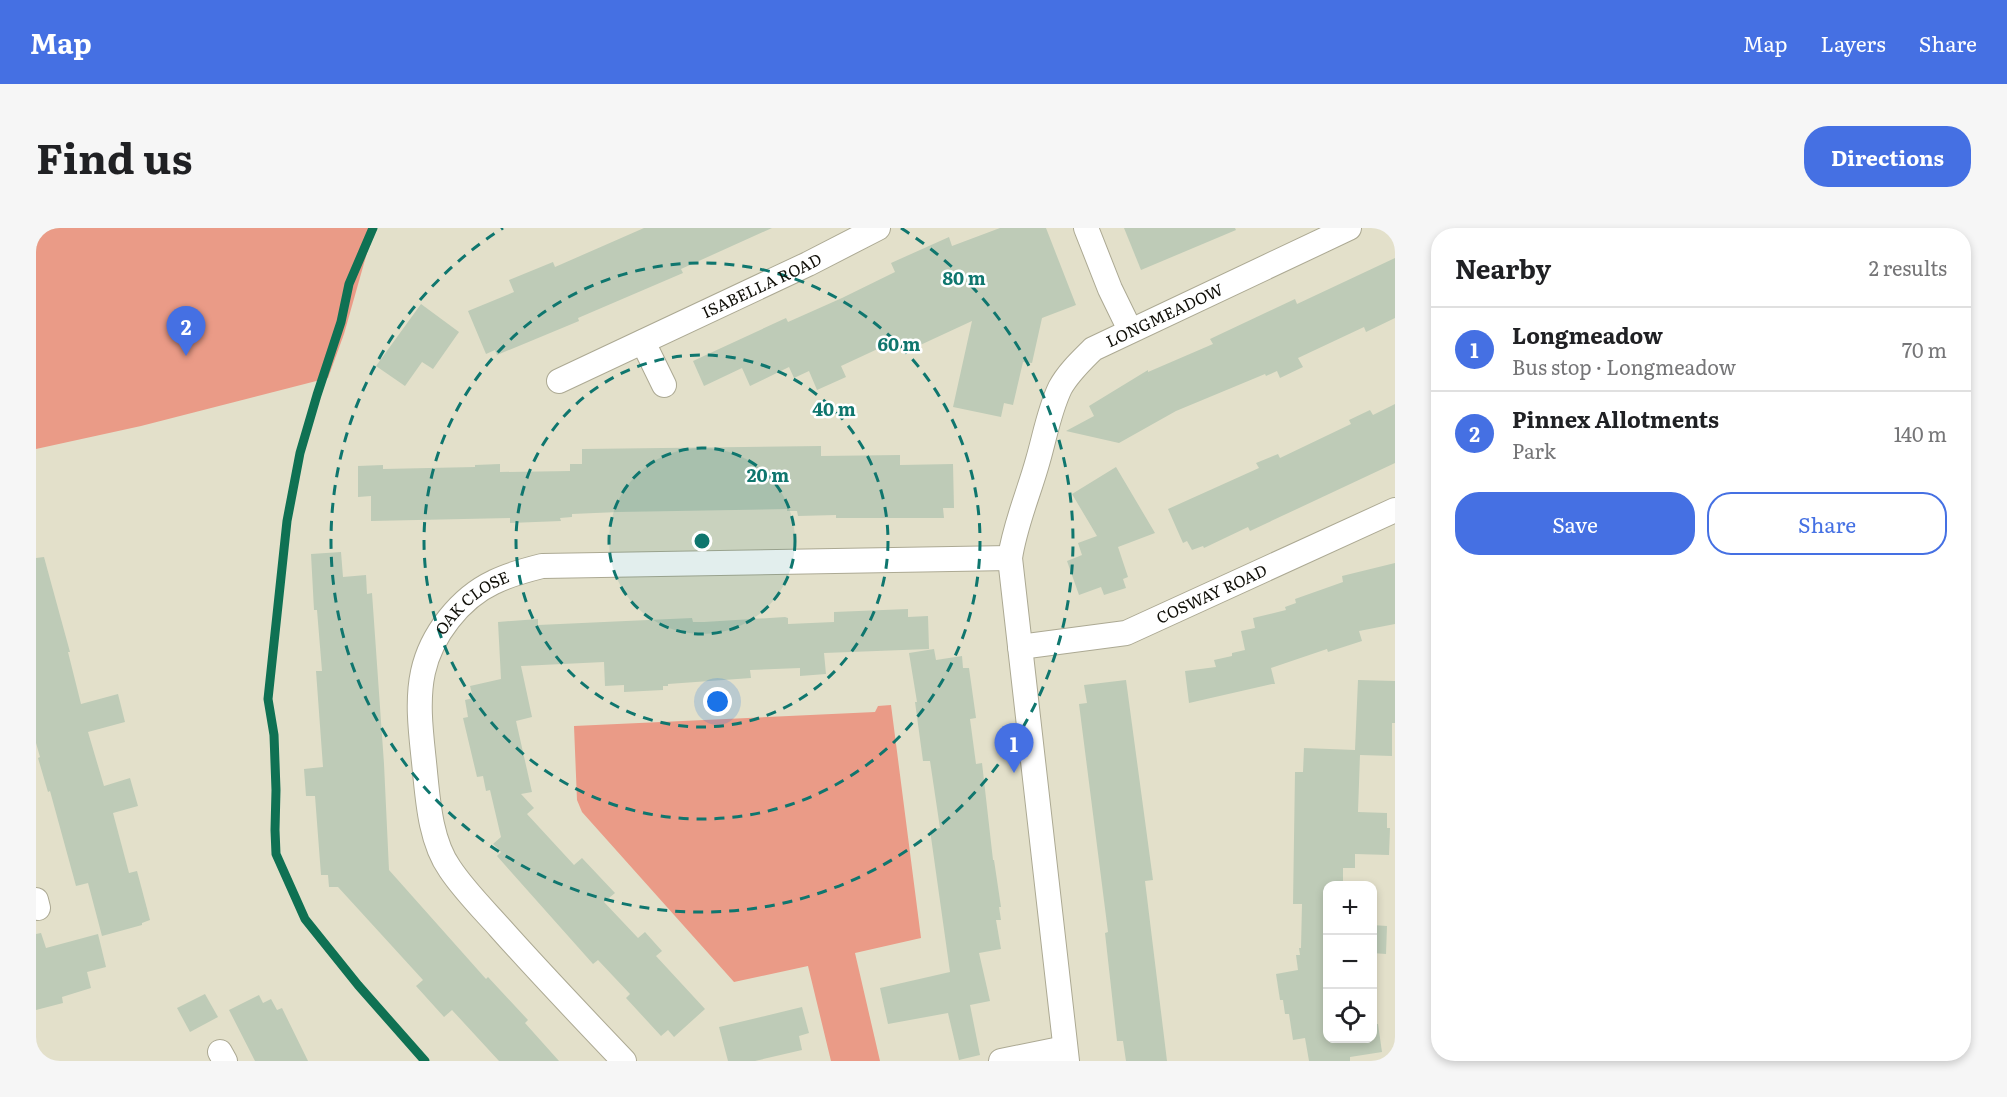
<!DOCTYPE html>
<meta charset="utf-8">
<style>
body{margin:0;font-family:Literata,serif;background:#f6f6f6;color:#202124}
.controls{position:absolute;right:18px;bottom:18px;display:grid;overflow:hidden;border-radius:12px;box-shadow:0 3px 9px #0003}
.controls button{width:54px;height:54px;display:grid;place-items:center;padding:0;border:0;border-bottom:2px solid #e0e0e0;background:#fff;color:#202124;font:30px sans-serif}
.you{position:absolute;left:682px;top:474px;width:21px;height:21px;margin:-15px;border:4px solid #fff;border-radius:50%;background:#1a73e8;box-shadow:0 0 0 9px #1a73e833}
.badge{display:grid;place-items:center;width:39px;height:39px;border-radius:50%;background:#4570e3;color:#fff;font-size:20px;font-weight:700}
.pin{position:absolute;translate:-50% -50px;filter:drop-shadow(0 2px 3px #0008)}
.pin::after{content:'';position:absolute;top:32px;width:21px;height:18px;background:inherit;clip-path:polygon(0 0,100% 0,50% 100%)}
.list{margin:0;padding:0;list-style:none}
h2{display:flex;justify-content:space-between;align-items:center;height:78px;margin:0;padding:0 24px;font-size:26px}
h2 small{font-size:20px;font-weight:400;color:#757577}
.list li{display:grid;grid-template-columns:39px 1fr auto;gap:18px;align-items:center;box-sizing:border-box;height:84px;padding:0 24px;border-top:2px solid #e0e0e0}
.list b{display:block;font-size:22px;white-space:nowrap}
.list p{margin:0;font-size:20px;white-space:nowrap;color:#757577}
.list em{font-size:20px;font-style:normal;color:#757577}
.actions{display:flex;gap:12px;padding:18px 24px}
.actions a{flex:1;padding:14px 0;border:2px solid #4570e3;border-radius:24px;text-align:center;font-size:21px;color:#4570e3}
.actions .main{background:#4570e3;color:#fff}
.icon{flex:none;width:33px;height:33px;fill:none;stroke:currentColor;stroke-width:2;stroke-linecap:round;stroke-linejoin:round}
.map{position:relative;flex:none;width:1359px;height:833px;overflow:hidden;border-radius:24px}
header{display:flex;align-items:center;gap:36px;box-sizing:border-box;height:84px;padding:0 30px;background:#4570e3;color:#fff}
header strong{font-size:28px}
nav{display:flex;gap:33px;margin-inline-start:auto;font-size:21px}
.intro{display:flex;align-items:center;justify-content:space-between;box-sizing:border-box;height:144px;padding:0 36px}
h1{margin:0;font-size:42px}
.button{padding:15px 27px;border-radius:24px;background:#4570e3;color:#fff;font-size:21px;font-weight:700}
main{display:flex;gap:36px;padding:0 36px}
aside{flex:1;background:#fff;border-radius:24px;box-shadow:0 3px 9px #0003}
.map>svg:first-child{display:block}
.green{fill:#ea9b87}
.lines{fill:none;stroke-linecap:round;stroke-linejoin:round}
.stream{stroke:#0f7153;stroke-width:9}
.building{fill:#becbb7}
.street-casing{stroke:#aca993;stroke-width:26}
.street{stroke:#fff;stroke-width:24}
.ring{fill:none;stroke:#0f766e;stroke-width:3;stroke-dasharray:10 8}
.labels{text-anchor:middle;stroke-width:5;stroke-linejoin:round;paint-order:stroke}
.street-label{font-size:16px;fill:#0f0e07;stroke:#fff}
.centre{fill:#0f766e;stroke:#fff;stroke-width:3}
.ring-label{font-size:18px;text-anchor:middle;font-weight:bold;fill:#0f766e;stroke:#fff;stroke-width:5;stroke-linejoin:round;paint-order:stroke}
</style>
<header>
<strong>Map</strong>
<nav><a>Map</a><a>Layers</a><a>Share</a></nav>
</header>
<div class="intro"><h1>Find us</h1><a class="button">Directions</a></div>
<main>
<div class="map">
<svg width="1359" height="833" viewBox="0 0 1359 833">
<rect width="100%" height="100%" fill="#e3e0ca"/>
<g class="green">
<polygon points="0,0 338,0 308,106 292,150 105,198 0,221"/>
<polygon points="855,477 885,710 819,725 844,833 795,833 772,738 698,754 546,584 541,572 538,498 839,484 842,478"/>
</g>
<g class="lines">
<polyline class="stream" points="337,0 313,56 305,94 281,167 264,225 251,293 232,471 238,507 240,562 239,602 240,626 269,691 322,757 389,833"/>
</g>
<g class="building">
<polygon points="608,0 736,0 645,41 647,45 542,90 543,93 461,127 459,122 450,126 432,83 478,64 473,52 517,34 519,39"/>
<polygon points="964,0 1010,0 1040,77 1006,90 996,135 987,134 977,177 968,175 965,189 917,179 936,93 867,125 861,112 805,138 810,149 781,162 773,143 758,150 753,139 714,158 706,140 668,158 657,133 750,90 752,94 806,70 859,44 855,35 913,9 916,18"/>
<polygon points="1088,0 1199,0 1200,2 1105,42"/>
<polygon points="1359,30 1359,90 1330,104 1328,99 1262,130 1267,139 1244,150 1241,143 1230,148 1229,146 1140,183 1083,215 1030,203 1058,188 1053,178 1112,142 1112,144 1177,116 1174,111 1259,71 1261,76"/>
<polygon points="385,76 423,104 397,141 386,134 369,158 340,138"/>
<polygon points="1359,176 1359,235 1214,303 1212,299 1168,320 1167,318 1156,322 1151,313 1147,315 1132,281 1223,240 1220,235 1242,226 1244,230 1315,196 1313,192 1334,182 1337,187"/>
<polygon points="785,218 785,228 864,227 864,237 917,236 918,280 907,280 908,290 800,290 800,287 762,288 761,283 751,283 751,281 582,284 536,286 536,289 524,290 525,293 474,295 474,290 335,293 335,268 322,269 322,238 347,237 347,241 439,239 439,237 464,236 464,244 534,243 534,236 546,236 546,221"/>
<polygon points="1080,239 1119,305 1082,319 1092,349 1087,351 1090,360 1068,367 1065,359 1043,367 1031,333 1046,327 1042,315 1061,308 1036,266"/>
<polygon points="305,324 307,349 330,347 331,366 336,365 348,536 353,642 450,751 452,749 492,792 489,795 523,833 463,833 416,782 408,789 380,758 387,752 302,659 293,659 292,647 285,647 279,568 270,568 268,541 287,539 280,443 286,443 281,382 278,382 275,326"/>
<polygon points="8,329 34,424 32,424 45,476 82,466 89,494 52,504 68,558 94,550 102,578 77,585 93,645 101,643 114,692 106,695 106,697 66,708 52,655 40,658 14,563 12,564 2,530 4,529 0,515 0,330"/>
<polygon points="1359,335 1359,396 1323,403 1326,413 1292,424 1291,421 1235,440 1239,456 1236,456 1153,475 1149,443 1180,439 1178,432 1196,428 1196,425 1209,422 1205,403 1219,400 1217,390 1250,382 1249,379 1260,375 1259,371 1307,354 1306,348"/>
<polygon points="872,381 872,389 892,388 893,421 788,425 790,446 764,448 764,440 714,442 715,450 632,456 632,458 627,458 627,462 588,464 588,457 569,458 568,434 485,438 496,489 480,493 496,564 485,566 498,580 491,586 538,637 546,630 579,665 568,674 602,710 609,704 626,723 620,728 669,781 638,809 632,802 625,808 590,770 594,766 562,732 557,736 461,628 465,624 457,616 465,609 454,562 450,563 447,548 441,549 427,490 432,489 429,472 437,470 434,458 465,451 462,394 502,391 502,397 656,390 657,394 668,394 749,389 752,390 752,396 798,394 798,384"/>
<polygon points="898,421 900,432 926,428 927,440 933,440 940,490 934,491 940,536 946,535 957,632 958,632 965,679 963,679 965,692 960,692 965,721 943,725 954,773 934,777 944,827 923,832 912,785 852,796 844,760 914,744 894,602 904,600 894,533 887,533 879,474 881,474 873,425"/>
<polygon points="1090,452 1117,652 1109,653 1131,833 1090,833 1087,813 1081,813 1069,705 1072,704 1043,476 1051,475 1048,457"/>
<polygon points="1322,452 1359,453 1359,495 1356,495 1356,528 1324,527 1322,584 1351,585 1351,600 1354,600 1353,627 1319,626 1319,640 1307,640 1307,657 1292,657 1292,810 1336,810 1336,796 1342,796 1346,824 1314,829 1314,833 1273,833 1269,810 1257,812 1253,786 1249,786 1247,772 1244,772 1240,746 1262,742 1260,727 1264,727 1263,720 1265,720 1266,676 1257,676 1259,544 1267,544 1268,520 1319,522"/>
<polygon points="1336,697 1351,698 1350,726 1336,725"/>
<polygon points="5,705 10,720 62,706 70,739 51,744 55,760 26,769 27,775 0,782 0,706"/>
<polygon points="169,766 182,789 154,804 141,780"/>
<polygon points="223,767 227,775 235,771 241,782 246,780 272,833 219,833 193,782"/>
<polygon points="766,779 773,805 763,808 766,822 719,833 692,833 683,799"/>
</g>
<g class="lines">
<g class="street-casing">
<g id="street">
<polyline points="1050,0 1074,61 1094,102"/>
<polyline points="607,114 628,157"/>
<path id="s1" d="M523 153 772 36 842 0"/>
<path id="s2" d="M984 419 1090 405 1359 282"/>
<polyline points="0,672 2,680"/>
<polyline points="184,824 189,833"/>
<path id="s3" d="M588 833C546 789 504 745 464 700 447 681 428 662 414 641 395 614 392 575 389 544 386 512 380 476 387 444 395 407 424 370 458 354 474 346 490 342 506 338L974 330"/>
<polyline points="965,833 1029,820"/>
<path id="s4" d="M1031 833 974 330C979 296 993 265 1002 232 1009 208 1013 183 1024 160 1032 145 1045 133 1057 121L1313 0"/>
</g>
</g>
<use href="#street" class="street"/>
</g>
<circle cx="666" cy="313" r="93" fill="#0f766e" fill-opacity=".12"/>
<g class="ring">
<circle cx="666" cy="313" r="93"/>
<circle cx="666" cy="313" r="186"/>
<circle cx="666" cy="313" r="278"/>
<path d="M865 0A371 371 0 1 1 467 0"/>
</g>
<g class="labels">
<g class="street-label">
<text dy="6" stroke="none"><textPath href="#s1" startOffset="224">ISABELLA ROAD</textPath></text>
<text dy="6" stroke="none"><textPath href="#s4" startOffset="814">LONGMEADOW</textPath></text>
<text dy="6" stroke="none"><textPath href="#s2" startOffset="201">COSWAY ROAD</textPath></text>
<text dy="6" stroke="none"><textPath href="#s3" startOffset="549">OAK CLOSE</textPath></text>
</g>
</g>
<circle cx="666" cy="313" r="9" class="centre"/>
<g class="ring-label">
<text x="928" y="57">80 m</text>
<text x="863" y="123">60 m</text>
<text x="798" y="188">40 m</text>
<text x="732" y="254">20 m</text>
</g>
</svg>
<div class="controls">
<button>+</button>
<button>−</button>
<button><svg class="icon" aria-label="locate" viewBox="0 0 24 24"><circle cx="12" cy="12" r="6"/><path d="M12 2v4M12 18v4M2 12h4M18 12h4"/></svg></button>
</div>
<div class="you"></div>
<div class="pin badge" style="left:978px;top:545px">1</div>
<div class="pin badge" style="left:150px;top:128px">2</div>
</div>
<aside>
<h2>Nearby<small>2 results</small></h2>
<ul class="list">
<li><span class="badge">1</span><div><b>Longmeadow</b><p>Bus stop · Longmeadow</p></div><em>70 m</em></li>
<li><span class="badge">2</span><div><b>Pinnex Allotments</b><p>Park</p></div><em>140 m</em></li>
</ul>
<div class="actions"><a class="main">Save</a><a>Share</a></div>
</aside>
</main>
